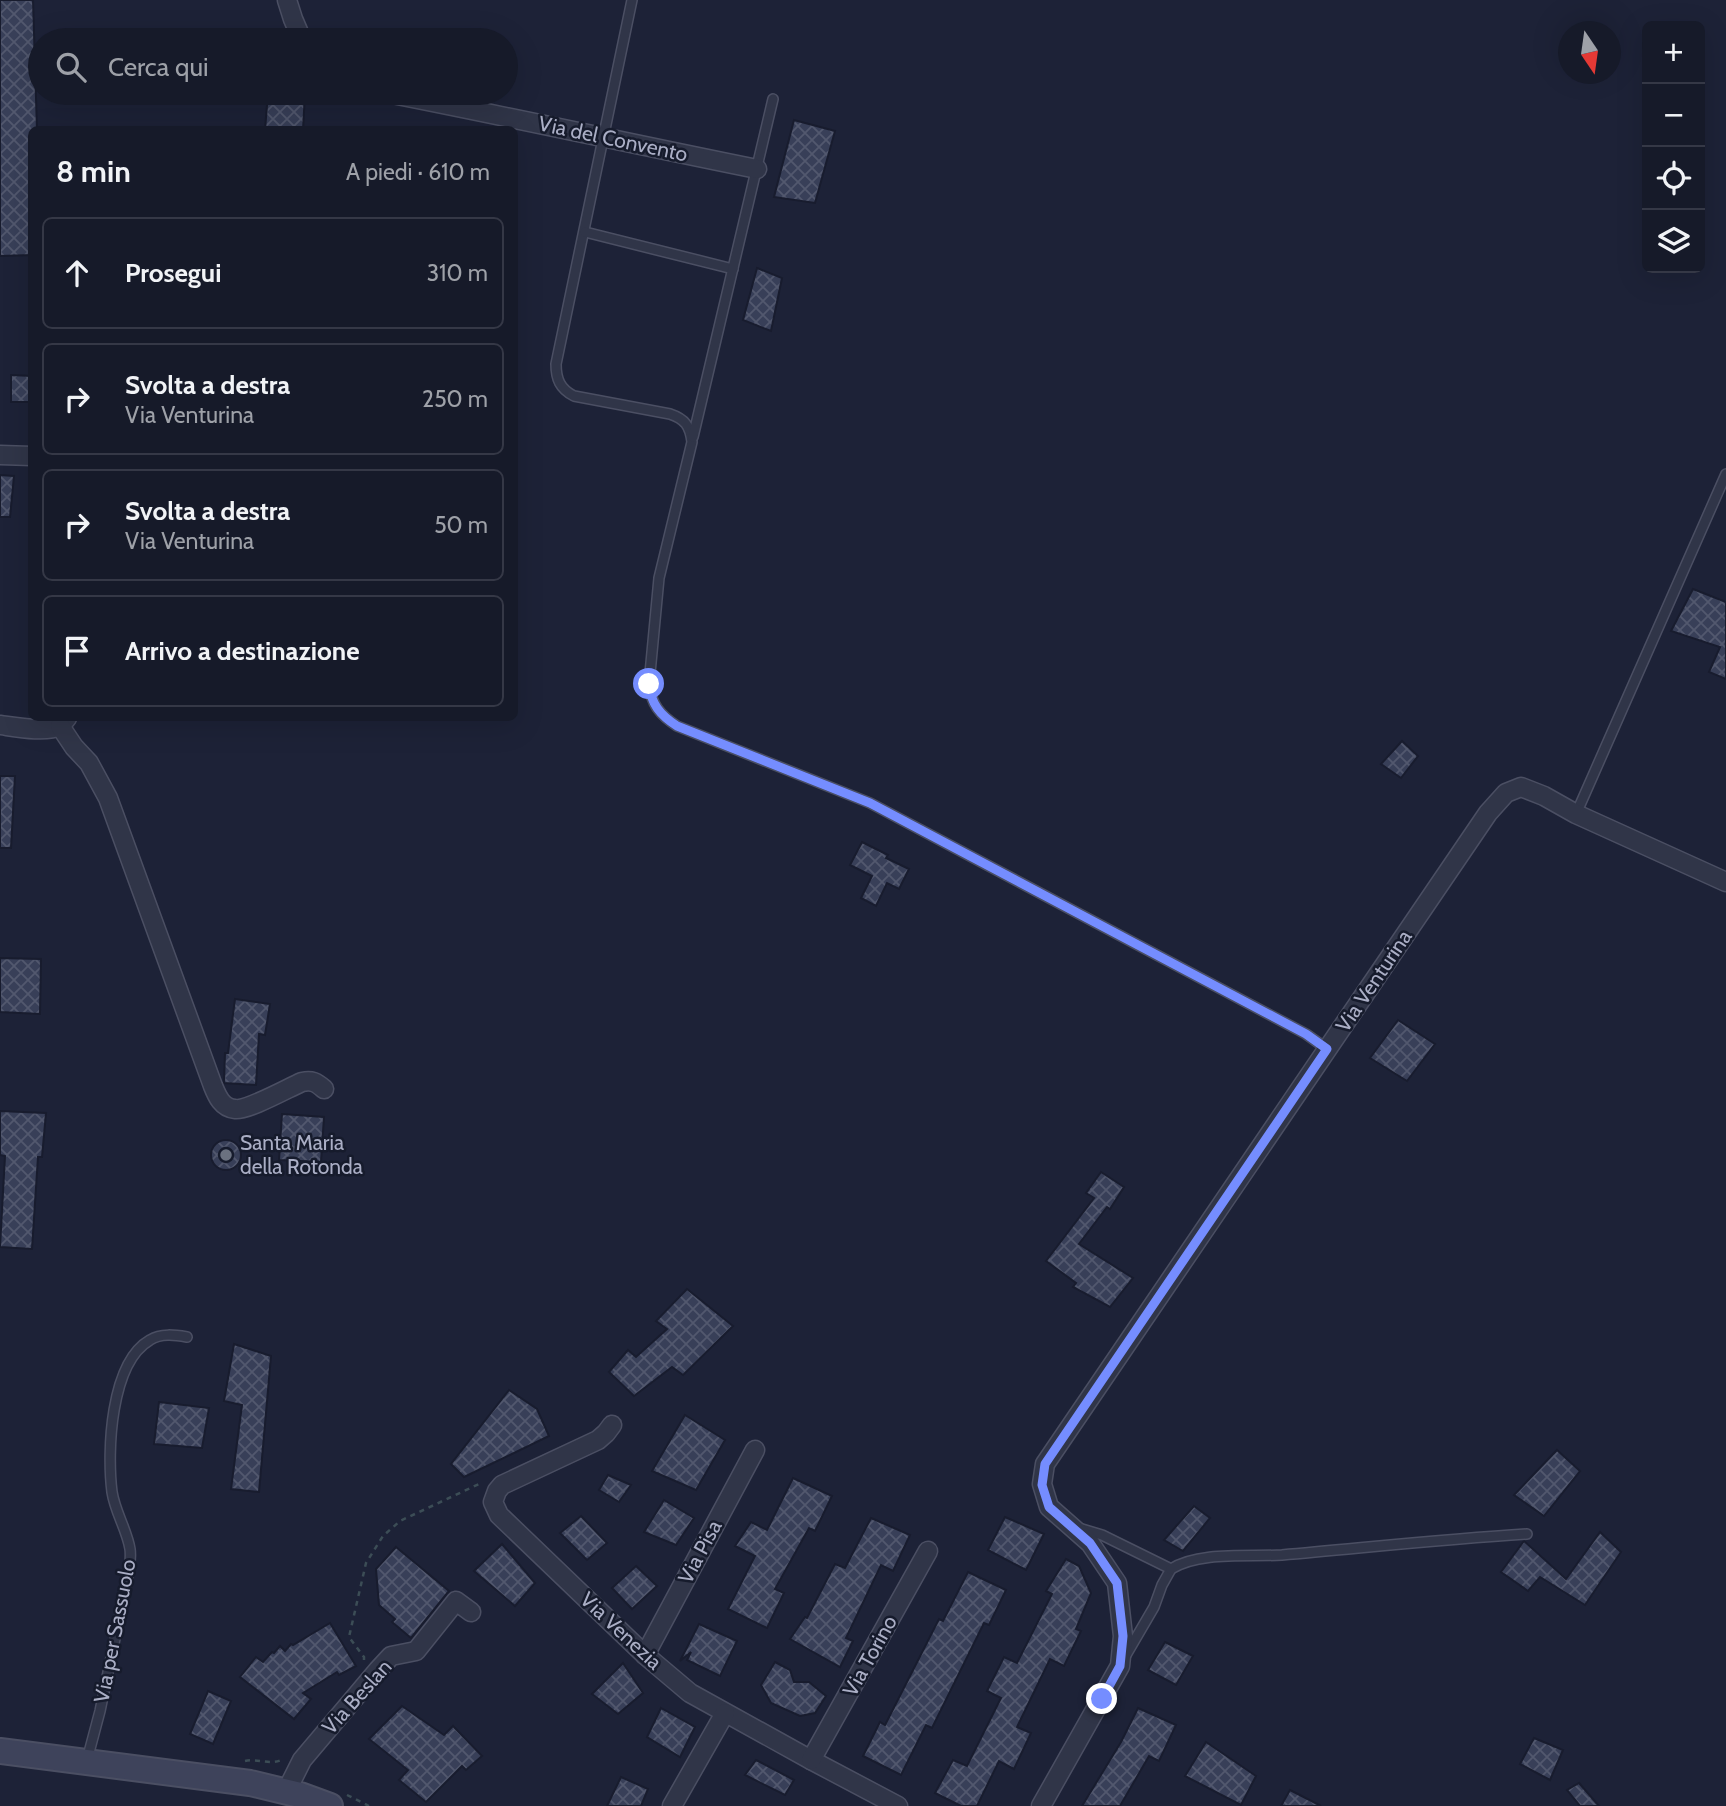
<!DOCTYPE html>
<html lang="it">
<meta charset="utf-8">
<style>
body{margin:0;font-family:Cabin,sans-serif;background:#1f2331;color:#f1f3f6}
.controls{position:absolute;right:21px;top:21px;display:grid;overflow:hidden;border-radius:10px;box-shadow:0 7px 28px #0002}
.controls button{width:63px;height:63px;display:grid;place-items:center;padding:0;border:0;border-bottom:2px solid #353846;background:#161a29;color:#f1f3f6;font:35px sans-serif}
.compass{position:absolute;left:1558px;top:21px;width:63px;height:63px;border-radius:50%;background:#161a29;box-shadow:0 7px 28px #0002;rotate:167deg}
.stop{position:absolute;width:21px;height:21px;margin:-16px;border:5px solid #758dff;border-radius:50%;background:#fff}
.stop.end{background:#758dff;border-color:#fff;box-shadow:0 2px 7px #0008}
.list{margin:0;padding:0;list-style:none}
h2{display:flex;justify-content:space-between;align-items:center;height:91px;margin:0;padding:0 28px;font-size:30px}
h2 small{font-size:23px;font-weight:400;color:#9ea1a8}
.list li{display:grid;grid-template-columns:46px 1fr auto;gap:21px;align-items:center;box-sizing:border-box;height:112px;margin:0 14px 14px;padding:0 14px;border:2px solid #353846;border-radius:10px}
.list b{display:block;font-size:26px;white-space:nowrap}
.list p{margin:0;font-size:23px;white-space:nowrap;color:#9ea1a8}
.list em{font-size:23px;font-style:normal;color:#9ea1a8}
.icon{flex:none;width:38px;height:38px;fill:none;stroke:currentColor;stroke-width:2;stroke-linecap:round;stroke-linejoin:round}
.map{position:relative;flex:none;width:1726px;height:1806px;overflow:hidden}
.search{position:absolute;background:#161a29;box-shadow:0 7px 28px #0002;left:28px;top:28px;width:490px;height:77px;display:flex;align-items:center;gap:18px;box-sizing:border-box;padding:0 24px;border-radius:38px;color:#9ea1a8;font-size:26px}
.panel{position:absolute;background:#161a29;box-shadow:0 7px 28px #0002;left:28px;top:126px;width:490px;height:595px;border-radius:10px}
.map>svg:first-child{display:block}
.building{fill:url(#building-cross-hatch);stroke:#181c2e;stroke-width:2}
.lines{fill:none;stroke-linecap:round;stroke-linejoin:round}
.service-casing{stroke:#4b4f63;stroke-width:12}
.minor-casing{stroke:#4b4f63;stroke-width:21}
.secondary-casing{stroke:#4b4f63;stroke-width:28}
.path{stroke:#3c4d56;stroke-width:2.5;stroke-dasharray:5 5;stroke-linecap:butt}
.service{stroke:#303548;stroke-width:9}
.minor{stroke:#303548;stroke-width:18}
.secondary{stroke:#3e435b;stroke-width:24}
.route{stroke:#758dff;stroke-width:9}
.worship-dot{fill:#6b7280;stroke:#161b2c;stroke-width:2.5}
.labels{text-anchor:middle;stroke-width:5;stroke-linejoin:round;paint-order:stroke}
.street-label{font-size:21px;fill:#aaaec5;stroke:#161b2c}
.poi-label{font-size:21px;fill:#aaaec5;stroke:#161b2c;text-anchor:start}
</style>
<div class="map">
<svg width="1726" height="1806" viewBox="0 0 1726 1806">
<defs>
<pattern id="building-cross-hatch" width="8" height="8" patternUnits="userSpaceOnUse" patternTransform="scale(1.75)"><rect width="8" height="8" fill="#383f58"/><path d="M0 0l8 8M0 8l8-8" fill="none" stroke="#52586e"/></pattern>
</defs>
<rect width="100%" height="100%" fill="#1d2237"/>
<g class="building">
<polygon points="0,0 33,0 37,130 32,130 32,255 0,256"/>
<polygon points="268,93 305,93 303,130 265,130"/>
<polygon points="794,120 835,131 815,203 774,197"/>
<polygon points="757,268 782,278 771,331 743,320"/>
<polygon points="11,375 32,376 32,402 11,402"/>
<polygon points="0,475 14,476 10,517 0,517"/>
<polygon points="1693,589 1726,602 1726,679 1709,672 1720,647 1671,631"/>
<polygon points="1402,741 1418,756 1401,778 1381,764"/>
<polygon points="0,776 15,776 11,848 0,848"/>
<polygon points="862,842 888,855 886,858 909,869 899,889 887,883 876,906 861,898 872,876 850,865"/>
<polygon points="0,958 41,959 40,1014 0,1012"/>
<polygon points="235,999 270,1004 265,1035 259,1034 256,1085 224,1083 224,1082 225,1053 228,1053"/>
<polygon points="1398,1020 1435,1044 1407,1081 1370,1058"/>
<polygon points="0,1111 46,1113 42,1157 38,1157 32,1249 0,1247 5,1156 0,1155"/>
<polygon points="282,1114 324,1117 321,1162 279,1160"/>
<circle cx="226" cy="1155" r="15"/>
<polygon points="1101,1172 1124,1187 1110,1209 1107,1207 1079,1244 1133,1278 1110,1307 1073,1287 1076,1283 1046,1261 1094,1198 1086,1193"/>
<polygon points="687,1289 733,1326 683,1375 672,1367 634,1396 609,1372 628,1350 636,1357 667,1329 656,1321"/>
<polygon points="234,1344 271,1356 259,1492 231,1489 242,1405 224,1401"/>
<polygon points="509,1390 537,1409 549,1436 464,1477 451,1464"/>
<polygon points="159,1402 209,1408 202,1448 154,1444"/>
<polygon points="685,1415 725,1440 696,1490 652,1471"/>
<polygon points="1557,1450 1580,1471 1544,1516 1514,1495"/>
<polygon points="608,1475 631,1485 619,1502 599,1490"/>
<polygon points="793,1478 832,1496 815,1531 809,1528 775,1589 784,1593 767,1628 728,1609 755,1556 735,1546 751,1522 767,1530"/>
<polygon points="664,1500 694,1518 676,1545 644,1532"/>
<polygon points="1194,1506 1210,1518 1183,1551 1164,1540"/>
<polygon points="581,1516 607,1543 587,1560 560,1533"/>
<polygon points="1005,1517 1044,1534 1026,1570 988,1550"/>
<polygon points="871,1518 910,1535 893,1571 881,1565 846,1638 853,1641 840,1667 790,1639 805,1617 807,1618 835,1564 845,1568"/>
<polygon points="1600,1532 1621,1552 1585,1605 1540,1577 1528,1591 1501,1572 1524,1541 1566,1579"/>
<polygon points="502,1544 535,1583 515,1606 474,1571"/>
<polygon points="396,1547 449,1591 411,1638 392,1622 395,1619 379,1605 376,1569"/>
<polygon points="1066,1559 1079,1566 1091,1593 1076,1629 1081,1631 1064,1666 1050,1659 1017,1727 1031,1733 1014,1769 999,1761 977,1806 961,1806 935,1793 953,1760 967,1766 1001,1698 987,1691 1004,1657 1017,1663 1052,1594 1046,1591"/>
<polygon points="636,1566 657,1586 632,1609 612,1588"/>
<polygon points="968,1572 1006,1590 989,1625 984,1623 932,1728 926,1725 901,1775 863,1756 880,1722 885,1725 939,1619 943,1621"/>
<polygon points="330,1623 356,1666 339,1675 337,1672 303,1693 311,1699 294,1719 240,1677 256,1657 263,1662 272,1652 274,1653 280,1646 285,1651 291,1644 293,1645"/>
<polygon points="699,1624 737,1641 720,1676 687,1660 691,1652 680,1661"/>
<polygon points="1165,1642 1193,1656 1176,1685 1148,1670"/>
<polygon points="775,1662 790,1670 794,1682 809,1682 826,1696 815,1713 800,1716 771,1703 761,1685"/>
<polygon points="623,1663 643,1693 618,1714 592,1694"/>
<polygon points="208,1691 231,1701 213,1744 190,1734"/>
<polygon points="402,1706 444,1735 453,1726 482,1756 466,1770 462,1766 426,1802 399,1780 408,1770 369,1739"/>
<polygon points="661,1708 695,1727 680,1757 647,1737"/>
<polygon points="1138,1708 1176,1725 1159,1761 1149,1756 1120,1806 1082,1806 1121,1742"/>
<polygon points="1534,1738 1563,1750 1550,1780 1520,1764"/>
<polygon points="1206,1742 1256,1776 1241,1805 1185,1776"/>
<polygon points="756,1760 794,1780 785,1795 745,1775"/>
<polygon points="621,1777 648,1789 641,1806 607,1806"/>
<polygon points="1579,1783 1599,1806 1580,1806 1567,1790"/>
<polygon points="1290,1790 1321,1806 1281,1806"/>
</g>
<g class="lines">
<g class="service-casing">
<g id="service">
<path d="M632 0 556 364C556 379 560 389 574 396L670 414C685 419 690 426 692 442L659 578 649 684C651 704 660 715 677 726L870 803 1306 1034 1327 1049"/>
<polyline points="585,232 733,269"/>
<polyline points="693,437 773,99"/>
<polyline points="1576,814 1726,474"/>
<polyline points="1082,1529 1102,1535 1171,1569 1162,1585 1154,1607 1126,1655"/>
<path d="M1171 1569C1199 1551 1249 1557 1282 1555 1363 1548 1445 1539 1527 1534"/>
<path d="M87 1760 100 1711 129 1571C130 1564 131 1556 130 1549 127 1530 115 1512 112 1492 107 1452 110 1363 150 1340 161 1333 175 1335 187 1337"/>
</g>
</g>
<g class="minor-casing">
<g id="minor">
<polyline points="287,0 293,19 302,40"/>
<path d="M387 93C510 117 633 144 757 169"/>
<polyline points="0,455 32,456"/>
<path d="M0 725C15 727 46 733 59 726 62 724 65 721 67 718"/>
<path d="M60 726 74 747 89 763 108 798 213 1086C217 1096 222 1108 235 1109 247 1111 288 1088 302 1082 312 1080 316 1082 324 1089"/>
<polyline points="612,1425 606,1433 598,1440 502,1485 497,1491 493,1502 499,1515 645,1655 690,1693 811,1760 898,1806"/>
<polyline points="645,1655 755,1450"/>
<polyline points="811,1760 928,1551"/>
<polyline points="286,1792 302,1760 378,1670 391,1656 416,1651 456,1601 471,1612"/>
<polyline points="672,1806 725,1713"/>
<polyline points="1041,1806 1120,1666 1123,1636 1117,1583 1090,1543 1049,1507 1042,1484 1045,1464 1488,813 1506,793 1521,787 1544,796 1576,814 1726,882"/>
</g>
</g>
<g class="secondary-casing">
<polyline id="secondary" points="0,1751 250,1783 300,1795 330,1806"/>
</g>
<g class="path">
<polyline points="364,1660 364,1657 349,1637 366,1563 383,1536 400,1521 481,1483"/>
<path d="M245 1761C259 1758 271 1766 283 1759"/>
<polyline points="347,1795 369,1806"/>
</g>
<use href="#service" class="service"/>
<use href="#minor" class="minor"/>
<use href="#secondary" class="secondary"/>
</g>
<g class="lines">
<path class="route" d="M649 684C651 704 660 715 677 726L870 803 1306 1034 1327 1049 1045 1464 1042 1485 1049 1507 1090 1543 1117 1583 1123 1636 1120 1666 1102 1699"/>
</g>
<circle class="worship-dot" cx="226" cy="1155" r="7"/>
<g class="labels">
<g class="street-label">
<text transform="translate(613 139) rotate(12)" y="7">Via del Convento</text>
<text transform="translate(1374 981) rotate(-56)" y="7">Via Venturina</text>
<text transform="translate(700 1552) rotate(-62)" y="7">Via Pisa</text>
<text transform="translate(115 1631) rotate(-79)" y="7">Via per Sassuolo</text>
<text transform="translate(621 1631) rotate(43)" y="7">Via Venezia</text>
<text transform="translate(870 1656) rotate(-61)" y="7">Via Torino</text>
<text transform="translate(357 1697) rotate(-48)" y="7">Via Beslan</text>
</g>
<g class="poi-label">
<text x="240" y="1150">Santa Maria<tspan x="240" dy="24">della Rotonda</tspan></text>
</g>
</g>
</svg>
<div class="controls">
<button>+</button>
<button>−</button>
<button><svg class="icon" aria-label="locate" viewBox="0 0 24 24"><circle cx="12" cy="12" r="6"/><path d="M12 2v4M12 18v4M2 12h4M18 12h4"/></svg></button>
<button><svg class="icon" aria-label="layers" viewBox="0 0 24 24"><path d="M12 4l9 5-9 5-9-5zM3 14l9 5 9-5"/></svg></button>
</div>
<svg class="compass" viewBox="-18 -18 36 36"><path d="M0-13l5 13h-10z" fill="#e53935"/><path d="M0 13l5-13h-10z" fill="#9ea1a8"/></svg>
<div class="stop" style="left:649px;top:684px"></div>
<div class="stop end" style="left:1102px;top:1699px"></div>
<div class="search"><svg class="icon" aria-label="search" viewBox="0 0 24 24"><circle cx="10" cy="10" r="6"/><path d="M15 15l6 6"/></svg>Cerca qui</div>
<section class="panel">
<h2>8 min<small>A piedi · 610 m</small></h2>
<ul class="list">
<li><svg class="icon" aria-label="ahead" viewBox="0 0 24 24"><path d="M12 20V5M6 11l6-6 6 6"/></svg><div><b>Prosegui</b></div><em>310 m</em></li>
<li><svg class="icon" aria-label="right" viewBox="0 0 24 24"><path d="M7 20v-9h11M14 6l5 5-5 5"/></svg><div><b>Svolta a destra</b><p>Via Venturina</p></div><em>250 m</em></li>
<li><svg class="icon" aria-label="right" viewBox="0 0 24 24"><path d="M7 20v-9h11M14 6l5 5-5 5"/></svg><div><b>Svolta a destra</b><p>Via Venturina</p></div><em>50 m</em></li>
<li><svg class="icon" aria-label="arrive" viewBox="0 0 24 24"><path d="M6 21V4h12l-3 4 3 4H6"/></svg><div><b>Arrivo a destinazione</b></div></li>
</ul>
</section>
</div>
